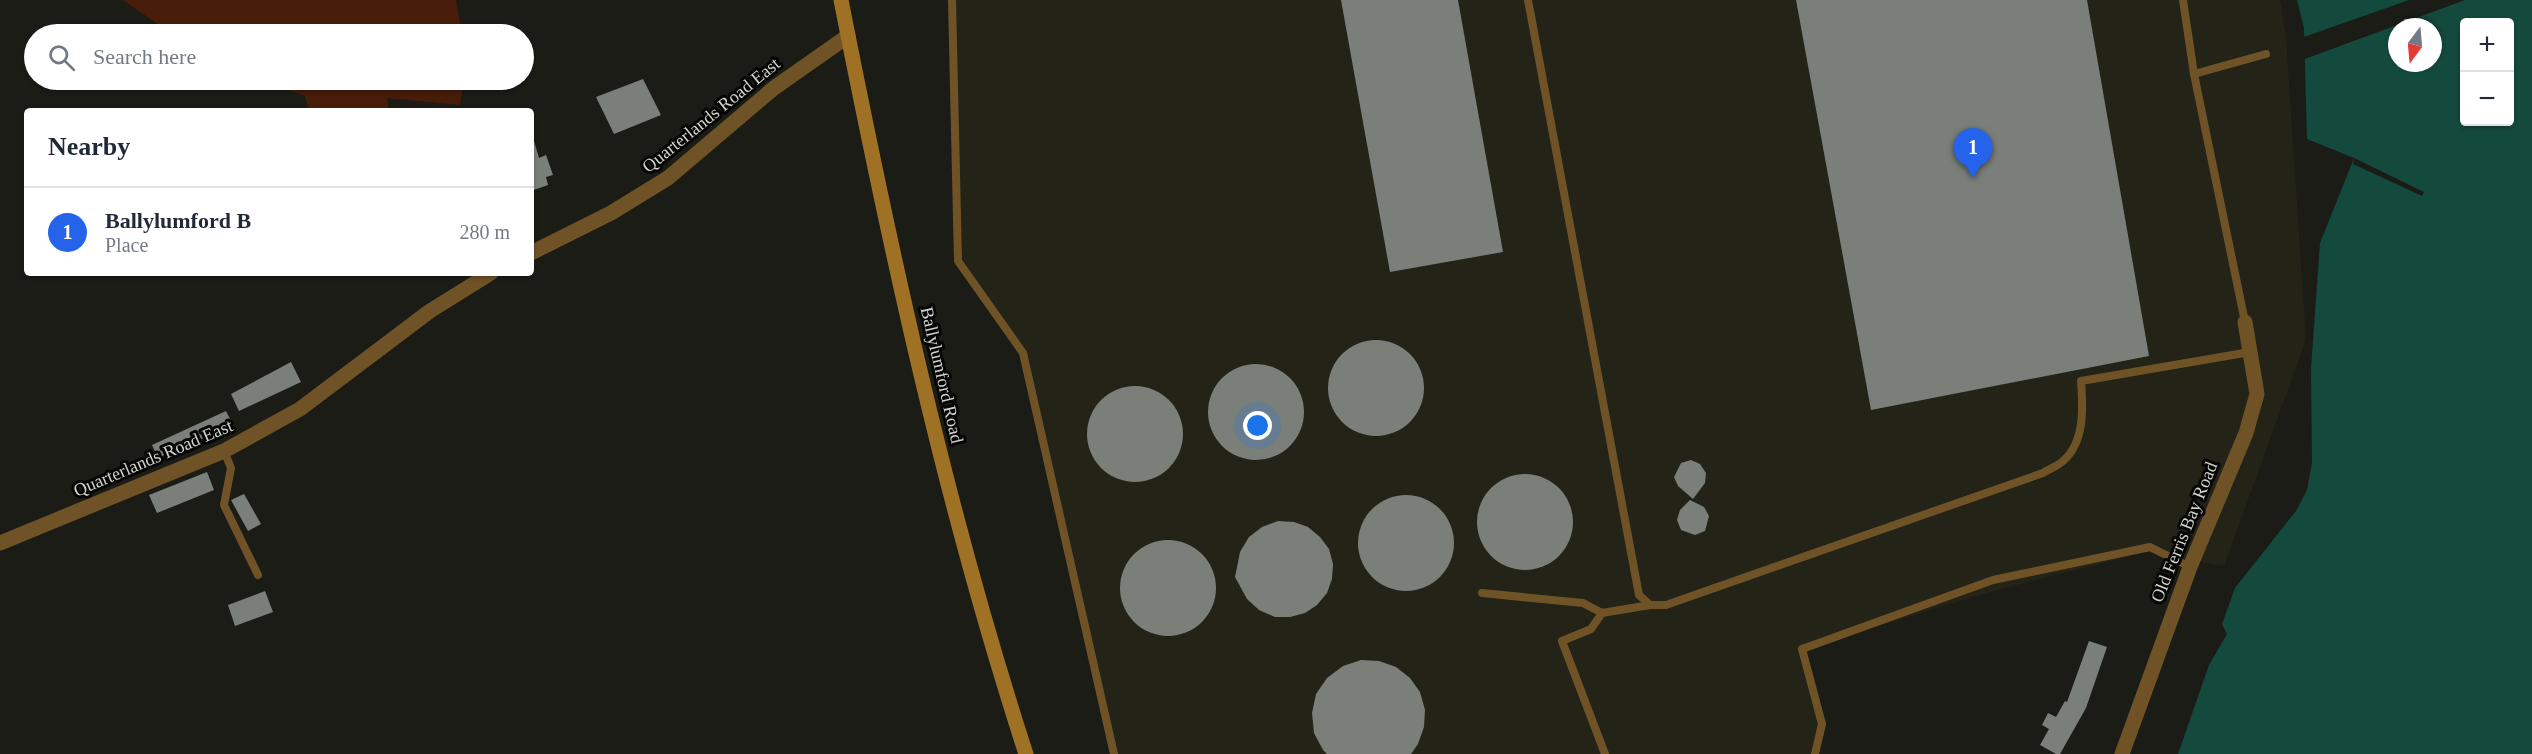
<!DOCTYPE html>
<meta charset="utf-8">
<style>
body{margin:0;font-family:"Times New Roman",serif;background:#f2f2f3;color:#1f2937}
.controls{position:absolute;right:18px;top:18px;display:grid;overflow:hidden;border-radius:6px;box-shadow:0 2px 4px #0004}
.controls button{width:54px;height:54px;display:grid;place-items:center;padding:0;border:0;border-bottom:2px solid #e0e1e3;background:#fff;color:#1f2937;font:30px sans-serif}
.compass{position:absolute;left:2388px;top:18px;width:54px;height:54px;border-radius:50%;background:#fff;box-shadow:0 2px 4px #0004;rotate:196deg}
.you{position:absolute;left:1258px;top:426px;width:21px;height:21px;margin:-15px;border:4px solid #fff;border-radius:50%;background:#1a73e8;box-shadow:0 0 0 9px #1a73e833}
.badge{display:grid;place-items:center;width:39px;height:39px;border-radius:50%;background:#2563eb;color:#fff;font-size:20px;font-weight:700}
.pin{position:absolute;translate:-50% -50px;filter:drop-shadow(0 2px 3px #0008)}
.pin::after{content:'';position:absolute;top:32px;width:21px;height:18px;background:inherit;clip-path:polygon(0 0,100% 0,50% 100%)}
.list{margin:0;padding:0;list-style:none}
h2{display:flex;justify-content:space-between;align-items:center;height:78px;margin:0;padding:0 24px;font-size:26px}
h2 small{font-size:20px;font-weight:400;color:#747a83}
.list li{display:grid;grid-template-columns:39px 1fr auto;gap:18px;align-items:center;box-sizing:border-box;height:90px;padding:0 24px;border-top:2px solid #e0e1e3}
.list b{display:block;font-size:22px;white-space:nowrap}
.list p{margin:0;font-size:20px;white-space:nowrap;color:#747a83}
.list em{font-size:20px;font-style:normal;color:#747a83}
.icon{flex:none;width:33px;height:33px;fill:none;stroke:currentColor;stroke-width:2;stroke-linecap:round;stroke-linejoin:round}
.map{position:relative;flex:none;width:2532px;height:754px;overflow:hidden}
.search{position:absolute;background:#fff;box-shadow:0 2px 4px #0004;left:24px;top:24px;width:510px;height:66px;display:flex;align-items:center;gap:15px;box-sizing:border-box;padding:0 21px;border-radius:33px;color:#747a83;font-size:22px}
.panel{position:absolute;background:#fff;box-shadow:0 2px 4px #0004;left:24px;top:108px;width:510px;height:168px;border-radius:6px}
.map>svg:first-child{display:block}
.built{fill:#232318}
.green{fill:#471d0a}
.water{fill:#14493e;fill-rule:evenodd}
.pier{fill:#1c1c17}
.building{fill:#7a7f7a}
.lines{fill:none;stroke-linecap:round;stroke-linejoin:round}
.service{stroke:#6f5327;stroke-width:8}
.minor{stroke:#6f5327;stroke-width:15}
.secondary{stroke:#9f7124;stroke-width:15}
.labels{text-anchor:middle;stroke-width:6;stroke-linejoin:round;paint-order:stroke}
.street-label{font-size:18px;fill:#d3d3cf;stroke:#060705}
</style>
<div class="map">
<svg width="2532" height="754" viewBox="0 0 2532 754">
<rect width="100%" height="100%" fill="#1c1c17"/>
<polygon class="built" points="952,0 2280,0 2286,37 2306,340 2224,566 2146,552 1990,592 1803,649 1822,724 1815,754 1114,754 1023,353 958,261"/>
<g class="green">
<polygon points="123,0 456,0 462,34 172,34"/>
<polygon points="259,80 464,80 460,105 387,98 389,111 309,111 305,96"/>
</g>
<path class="water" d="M2297 0H2532V754H2178L2209 665 2227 634 2222 624 2235 588 2296 511 2307 490 2312 463 2311 369 2320 243 2354 158 2307 139 2304 28ZM2464 22H2510V122H2464ZM2397 27H2433V63H2397Z"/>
<g class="pier">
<polygon points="2409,0 2465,0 2302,60 2301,38"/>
<polygon points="2354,158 2424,192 2422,196 2353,164"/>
</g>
<g class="building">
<polygon points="1341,0 1458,0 1503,252 1390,272"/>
<polygon points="1796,0 2087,0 2149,356 1871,410"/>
<polygon points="643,79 661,115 614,134 596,97"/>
<polygon points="534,141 539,158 546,155 553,175 546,177 548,185 531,191 531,142"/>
<circle cx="1376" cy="388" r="48"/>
<polygon points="291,362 301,382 239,411 231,394"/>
<circle cx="1256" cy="412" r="48"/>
<circle cx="1135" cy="434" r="48"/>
<polygon points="226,411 233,425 158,458 152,445"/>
<polygon points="1691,460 1700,464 1706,473 1705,483 1693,499 1678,486 1674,477 1681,463"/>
<polygon points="207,472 214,490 157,513 149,495"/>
<circle cx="1525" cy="522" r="48"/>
<polygon points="244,494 261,524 248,531 231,500"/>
<circle cx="1406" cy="543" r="48"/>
<polygon points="1690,500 1704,507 1709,516 1705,531 1695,535 1681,530 1677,520 1680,510"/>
<polygon points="1278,521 1294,522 1308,527 1320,537 1329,549 1333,564 1332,579 1327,593 1317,605 1305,613 1290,617 1275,617 1259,610 1247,599 1235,577 1240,552 1249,537 1262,527"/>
<circle cx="1168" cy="588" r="48"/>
<polygon points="265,591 273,612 235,626 228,605"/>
<polygon points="2089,641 2107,647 2086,708 2060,754 2056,754 2040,745 2049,729 2042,725 2048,713 2056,717 2065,701 2067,702"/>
<polygon points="1361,660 1379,661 1396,667 1410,678 1420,692 1425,710 1424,727 1418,744 1411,754 1327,754 1323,750 1314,733 1312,713 1316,694 1327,678 1343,666"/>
</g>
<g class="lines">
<g class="service">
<polyline points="952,0 958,261 1023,353 1114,754"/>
<path d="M1528 0 1639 595 1650 605H1666L2043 473C2049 469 2058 466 2063 461 2085 442 2083 408 2081 381L2250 352"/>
<polyline points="2183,0 2194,74 2245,322"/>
<polyline points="2194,74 2266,54"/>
<polyline points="224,451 231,468 224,505 258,575"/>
<polyline points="1482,593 1583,603 1602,613 1650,605"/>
<polyline points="1602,613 1591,629 1562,641 1605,754"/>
<polyline points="1815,754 1822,724 1802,649 1993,580 2150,547 2190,567"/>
</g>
<g class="minor">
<polyline points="531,253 611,213 668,178 774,88 848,36"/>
<polyline points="0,543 224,451 300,409 430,311 491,273"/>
<polyline points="2122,754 2190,567 2246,433 2257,394 2245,322"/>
</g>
<path class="secondary" d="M841 0C891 254 946 508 1026 754"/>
</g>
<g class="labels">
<g class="street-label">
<text transform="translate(711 115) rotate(-39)" y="6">Quarterlands Road East</text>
<text transform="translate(942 375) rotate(77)" y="6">Ballylumford Road</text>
<text transform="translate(153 458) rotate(-23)" y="6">Quarterlands Road East</text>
<text transform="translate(2184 532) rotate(-68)" y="6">Old Ferris Bay Road</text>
</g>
</g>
</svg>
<div class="controls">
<button>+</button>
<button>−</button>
</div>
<svg class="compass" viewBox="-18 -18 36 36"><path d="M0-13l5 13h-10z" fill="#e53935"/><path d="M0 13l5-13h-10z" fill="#747a83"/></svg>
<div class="you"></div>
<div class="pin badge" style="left:1973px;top:178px">1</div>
<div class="search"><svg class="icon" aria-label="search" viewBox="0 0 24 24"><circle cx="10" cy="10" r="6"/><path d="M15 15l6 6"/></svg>Search here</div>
<section class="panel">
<h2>Nearby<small></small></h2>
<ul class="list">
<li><span class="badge">1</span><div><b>Ballylumford B</b><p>Place</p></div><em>280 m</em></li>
</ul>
</section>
</div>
